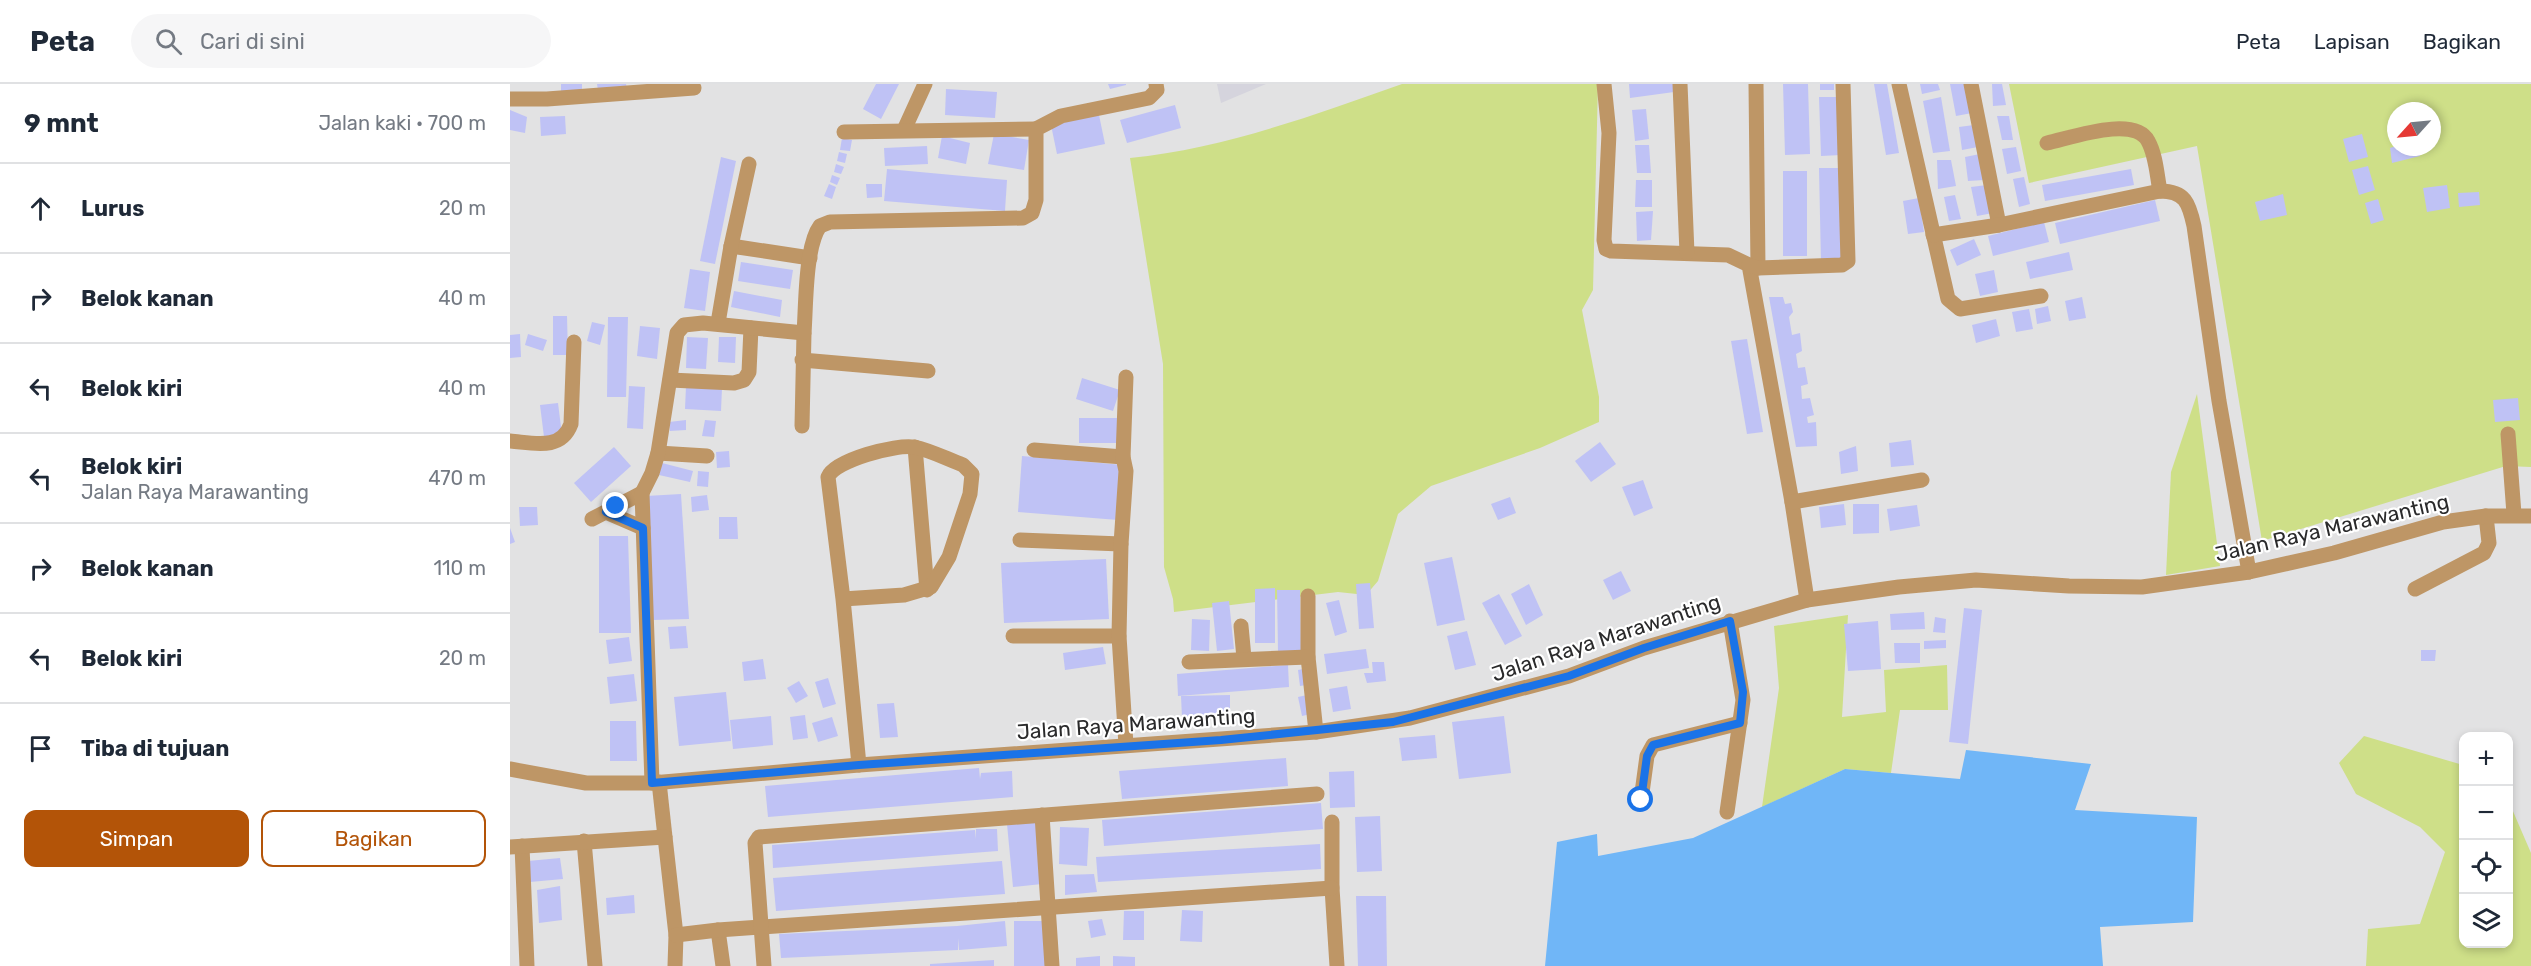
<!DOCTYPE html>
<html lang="id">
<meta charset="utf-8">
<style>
body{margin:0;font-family:Rubik,sans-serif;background:#f6f6f7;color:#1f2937}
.controls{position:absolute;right:18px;bottom:18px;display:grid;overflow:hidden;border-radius:12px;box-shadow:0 3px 9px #0003}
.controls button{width:54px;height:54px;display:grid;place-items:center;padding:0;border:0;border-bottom:2px solid #e0e1e3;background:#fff;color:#1f2937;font:30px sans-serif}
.compass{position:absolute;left:1877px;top:18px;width:54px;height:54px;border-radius:50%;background:#fff;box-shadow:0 3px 9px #0003;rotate:243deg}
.stop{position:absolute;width:18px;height:18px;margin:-14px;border:4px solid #1a73e8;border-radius:50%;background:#fff}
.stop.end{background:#1a73e8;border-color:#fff;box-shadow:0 2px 6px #0008}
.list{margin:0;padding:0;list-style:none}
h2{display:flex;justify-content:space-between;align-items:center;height:78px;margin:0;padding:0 24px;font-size:26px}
h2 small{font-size:20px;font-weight:400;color:#747a83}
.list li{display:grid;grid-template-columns:39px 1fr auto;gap:18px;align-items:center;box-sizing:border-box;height:90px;padding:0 24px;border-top:2px solid #e0e1e3}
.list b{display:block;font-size:22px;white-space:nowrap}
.list p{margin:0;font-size:20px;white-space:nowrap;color:#747a83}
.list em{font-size:20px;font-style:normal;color:#747a83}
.actions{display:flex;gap:12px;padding:18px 24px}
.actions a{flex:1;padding:14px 0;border:2px solid #b35408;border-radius:12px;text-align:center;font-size:21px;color:#b35408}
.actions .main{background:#b35408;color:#fff}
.icon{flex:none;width:33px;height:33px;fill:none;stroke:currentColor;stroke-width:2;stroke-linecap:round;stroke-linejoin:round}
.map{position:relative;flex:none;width:2021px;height:882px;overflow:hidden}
header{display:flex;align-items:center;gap:36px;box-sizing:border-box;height:84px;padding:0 30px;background:#fff;border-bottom:2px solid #e0e1e3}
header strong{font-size:28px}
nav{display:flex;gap:33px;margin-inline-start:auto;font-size:21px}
.search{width:420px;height:54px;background:#f6f6f7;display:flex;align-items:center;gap:15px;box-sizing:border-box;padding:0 21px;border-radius:33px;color:#747a83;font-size:22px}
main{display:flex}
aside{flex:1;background:#fff}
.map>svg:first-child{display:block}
.built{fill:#d5d4dd}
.green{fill:#cedf88;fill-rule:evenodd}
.water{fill:#70b6f7}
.building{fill:#bfc2f5}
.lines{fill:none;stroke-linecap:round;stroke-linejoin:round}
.minor{stroke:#be9666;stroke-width:15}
.tertiary{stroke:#be9666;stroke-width:15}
.route{stroke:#1a73e8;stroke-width:8}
.labels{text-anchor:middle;stroke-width:4.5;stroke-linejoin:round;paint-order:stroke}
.street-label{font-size:21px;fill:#2a2a2b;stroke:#fff}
</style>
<header>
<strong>Peta</strong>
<div class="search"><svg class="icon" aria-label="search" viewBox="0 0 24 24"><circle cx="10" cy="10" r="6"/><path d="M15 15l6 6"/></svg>Cari di sini</div>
<nav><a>Peta</a><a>Lapisan</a><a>Bagikan</a></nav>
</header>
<main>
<aside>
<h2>9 mnt<small>Jalan kaki · 700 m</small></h2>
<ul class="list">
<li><svg class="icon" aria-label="ahead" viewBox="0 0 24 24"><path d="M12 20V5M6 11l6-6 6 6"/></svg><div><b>Lurus</b></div><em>20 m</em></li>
<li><svg class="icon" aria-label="right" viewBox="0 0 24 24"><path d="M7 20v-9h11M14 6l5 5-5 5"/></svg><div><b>Belok kanan</b></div><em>40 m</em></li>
<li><svg class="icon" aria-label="left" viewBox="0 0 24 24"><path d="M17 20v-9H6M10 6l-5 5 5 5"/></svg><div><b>Belok kiri</b></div><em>40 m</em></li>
<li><svg class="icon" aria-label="left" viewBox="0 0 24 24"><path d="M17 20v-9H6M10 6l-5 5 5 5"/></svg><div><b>Belok kiri</b><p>Jalan Raya Marawanting</p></div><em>470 m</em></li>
<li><svg class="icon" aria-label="right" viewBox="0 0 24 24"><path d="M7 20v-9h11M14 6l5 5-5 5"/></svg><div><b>Belok kanan</b></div><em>110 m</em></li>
<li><svg class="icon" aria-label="left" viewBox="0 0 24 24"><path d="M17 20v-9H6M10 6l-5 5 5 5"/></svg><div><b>Belok kiri</b></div><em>20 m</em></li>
<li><svg class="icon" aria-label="arrive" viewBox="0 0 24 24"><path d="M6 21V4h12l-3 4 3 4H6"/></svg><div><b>Tiba di tujuan</b></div></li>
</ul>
<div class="actions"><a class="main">Simpan</a><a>Bagikan</a></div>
</aside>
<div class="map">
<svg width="2021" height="882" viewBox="0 0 2021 882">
<rect width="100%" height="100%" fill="#e2e2e3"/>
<polygon class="built" points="707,0 756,0 711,19"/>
<g class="green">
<path d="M892 0H1088L1083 206 1072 226 1089 313V338L1030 364 921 402 888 430 868 497 856 511 828 508 664 528 663 515 654 483 653 280 620 74C713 65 804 31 892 0Z"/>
<path d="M1499 0H2021V383L1996 382 1752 457 1687 62 1519 99ZM1886 27H1922V63H1886Z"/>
<polygon points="1687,310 1710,482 1656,491 1661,388"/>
<polygon points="1338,531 1332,633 1376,628 1374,586 1437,581 1438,626 1390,626 1381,689 1335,685 1252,723 1269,604 1264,542"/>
<polygon points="1854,652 1953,681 1954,860 1998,860 1999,718 2021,769 2021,882 1856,882 1858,845 1910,840 1935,768 1910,743 1846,710 1829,679"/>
</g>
<polygon class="water" points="1456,666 1581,680 1565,726 1687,733 1683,838 1590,843 1593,882 1035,882 1047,758 1087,750 1088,772 1183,754 1335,685 1450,695"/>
<g class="building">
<rect x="51" y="0" width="21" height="7"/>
<polygon points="87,0 116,0 117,4 88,6"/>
<polygon points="366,0 389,0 371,35 353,25"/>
<polygon points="598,0 616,0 616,1 600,5"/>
<polygon points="1119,0 1163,0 1164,8 1120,14"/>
<polygon points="1273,0 1298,0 1300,70 1275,71"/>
<rect x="1310" y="0" width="14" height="6"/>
<polygon points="1364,0 1377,0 1389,69 1376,71"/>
<polygon points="1410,0 1428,0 1430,6 1412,10"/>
<polygon points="1440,0 1457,0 1462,29 1446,32"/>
<polygon points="1482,0 1492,0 1496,21 1483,22"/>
<polygon points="436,5 487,8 485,34 435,31"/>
<polygon points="1309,13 1329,13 1331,71 1311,72"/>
<polygon points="1431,13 1440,67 1423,69 1413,17"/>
<polygon points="665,21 671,44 617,59 610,36"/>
<polygon points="1136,25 1139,55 1125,57 1122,26"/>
<polygon points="0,26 17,33 15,49 0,46"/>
<polygon points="589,31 595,60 547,70 541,41"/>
<polygon points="55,32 56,50 31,52 30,33"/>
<polygon points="1487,32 1499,32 1503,56 1492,56"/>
<polygon points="1464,41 1468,63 1452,66 1449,43"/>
<polygon points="484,50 519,56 514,86 478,80"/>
<polygon points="1852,50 1858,73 1839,78 1833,55"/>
<polygon points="432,52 460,59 456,80 428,74"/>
<polygon points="332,54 342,56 340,67 330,66"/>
<polygon points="1125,61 1139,61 1141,89 1127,89"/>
<polygon points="417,62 418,80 375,82 374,64"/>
<polygon points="1886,62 1909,63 1910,72 1882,79 1880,64"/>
<polygon points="1506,63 1511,87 1497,90 1492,65"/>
<polygon points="329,68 337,70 335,79 327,77"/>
<polygon points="1470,70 1474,96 1458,97 1455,73"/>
<polygon points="211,73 226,77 205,180 190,177"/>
<polygon points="1427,76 1441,76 1446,102 1428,105"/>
<polygon points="326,80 334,83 331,90 324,88"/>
<polygon points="1858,82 1865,106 1849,111 1842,86"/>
<polygon points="1309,84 1334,84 1336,179 1311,179"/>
<polygon points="377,85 497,96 495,127 374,117"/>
<polygon points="1621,85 1624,101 1535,117 1532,101"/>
<rect x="1273" y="87" width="24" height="85"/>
<polygon points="322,91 330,94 327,101 320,98"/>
<polygon points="1514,93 1520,120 1509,123 1503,95"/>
<polygon points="1126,96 1142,96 1142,123 1125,123"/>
<polygon points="319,100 326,103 322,115 314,112"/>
<polygon points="356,100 372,100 372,113 357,114"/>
<polygon points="1477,101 1483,129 1467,132 1461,103"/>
<polygon points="1937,101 1940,124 1917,128 1913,104"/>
<polygon points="1969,108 1970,121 1949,123 1948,109"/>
<polygon points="1773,110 1777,131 1750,137 1745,118"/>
<polygon points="1445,111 1451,135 1439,137 1434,113"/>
<polygon points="1409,114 1414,148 1398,150 1393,117"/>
<polygon points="1868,115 1874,136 1861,140 1855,119"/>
<polygon points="1645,116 1650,137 1550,160 1545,139"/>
<polygon points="1143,127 1141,156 1127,157 1126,128"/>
<polygon points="1534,138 1539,158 1483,172 1478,152"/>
<polygon points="1464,155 1471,171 1447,182 1440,166"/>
<polygon points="1559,168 1563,186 1520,195 1516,178"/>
<polygon points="231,178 283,186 280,205 228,197"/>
<polygon points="180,185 200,188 195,227 174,224"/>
<polygon points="1484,186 1488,208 1470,212 1465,190"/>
<polygon points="224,207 272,216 270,233 221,223"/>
<polygon points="1259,213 1273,213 1275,220 1281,219 1283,228 1279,233 1282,251 1290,249 1292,267 1286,270 1288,284 1295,283 1298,300 1291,302 1292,315 1300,314 1304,331 1297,333 1298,339 1306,338 1307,362 1286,363"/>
<polygon points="1572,213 1576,234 1559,237 1555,217"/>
<polygon points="1538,222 1541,237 1527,240 1525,225"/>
<polygon points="1519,225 1523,245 1506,248 1502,228"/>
<polygon points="43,232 57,232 58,271 43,271"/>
<polygon points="98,233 118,233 116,313 97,313"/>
<polygon points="1486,235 1490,252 1466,259 1462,241"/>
<polygon points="82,238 95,241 90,261 77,257"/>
<polygon points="130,242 150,244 147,275 127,272"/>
<polygon points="10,250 11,273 0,274 0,251"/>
<polygon points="18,250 37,256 33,267 15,261"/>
<polygon points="177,253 198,254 196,285 176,284"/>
<polygon points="209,253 226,253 225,279 208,278"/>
<polygon points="1237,255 1253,348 1237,350 1221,257"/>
<polygon points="572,294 610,306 603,327 566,315"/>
<polygon points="119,302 135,303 133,345 117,344"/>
<polygon points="176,302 212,304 211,327 175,325"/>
<polygon points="2008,314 2010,336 1985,338 1983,316"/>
<polygon points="48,319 52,351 34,353 30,321"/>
<rect x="569" y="334" width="38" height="25"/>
<polygon points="176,336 176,346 160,347 159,338"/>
<polygon points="195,336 206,337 204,353 192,352"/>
<polygon points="1401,356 1404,381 1381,383 1379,359"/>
<polygon points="1090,358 1106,380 1081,398 1065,377"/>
<polygon points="1346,362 1348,387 1331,390 1329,368"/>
<polygon points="104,363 121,382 81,418 64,399"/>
<polygon points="219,367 220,383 207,384 206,368"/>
<polygon points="512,372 613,381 608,436 508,428"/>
<polygon points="152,379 183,387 180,398 149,391"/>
<polygon points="188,387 199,388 198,403 187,402"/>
<polygon points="1133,396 1143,424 1124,432 1112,403"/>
<polygon points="171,410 179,535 143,536 136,412"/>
<polygon points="197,411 199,426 182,428 181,413"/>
<polygon points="1000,413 1006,429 988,436 981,420"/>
<polygon points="1334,420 1336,441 1311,444 1309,423"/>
<polygon points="1343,420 1369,420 1369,449 1343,450"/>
<polygon points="1407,421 1410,442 1380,447 1377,425"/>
<polygon points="9,423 27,423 28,441 10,442"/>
<polygon points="209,433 227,433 228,455 209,455"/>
<polygon points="0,444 5,458 0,460"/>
<polygon points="89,452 118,452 121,549 89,549"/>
<polygon points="942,473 955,536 927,542 914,479"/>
<polygon points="596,475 599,535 494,539 491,479"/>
<polygon points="1111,487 1121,507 1103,516 1093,496"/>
<polygon points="860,499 864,544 849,545 846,500"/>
<polygon points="1019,500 1033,531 1016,541 1001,510"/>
<polygon points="765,504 765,559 745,559 745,505"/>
<polygon points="767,506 790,506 791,567 768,567"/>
<polygon points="989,510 1012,552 995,561 972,519"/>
<polygon points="829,516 837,548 825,552 816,519"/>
<polygon points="719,517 724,565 707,567 702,519"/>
<polygon points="1454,524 1472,526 1458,660 1439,658"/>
<polygon points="1414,528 1415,545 1381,546 1380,530"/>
<polygon points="1425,533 1436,535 1435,549 1423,548"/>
<polygon points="682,535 700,536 699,567 681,566"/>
<polygon points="1368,537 1371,585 1338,587 1334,540"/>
<polygon points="176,542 178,564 160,565 158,543"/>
<polygon points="957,547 966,581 945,586 937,552"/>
<polygon points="119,553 122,577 99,580 96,556"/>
<polygon points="1436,556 1436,564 1414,565 1414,557"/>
<polygon points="1384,559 1410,559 1410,579 1385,579"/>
<polygon points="593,563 596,580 555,586 553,569"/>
<polygon points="856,565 859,584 817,590 814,570"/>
<polygon points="1911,566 1926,566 1925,577 1911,577"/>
<polygon points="253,575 256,595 234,597 232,578"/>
<polygon points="862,578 874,578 876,597 857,599 854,589 863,589"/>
<polygon points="778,581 779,603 668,612 667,590"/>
<polygon points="793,585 796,601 790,602 788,586"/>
<polygon points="124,590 127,617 100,620 97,593"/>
<polygon points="318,594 326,620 313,624 305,598"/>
<polygon points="289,597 298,612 286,619 277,604"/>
<polygon points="837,602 841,625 823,628 819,605"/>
<polygon points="216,608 221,657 169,662 164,613"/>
<polygon points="720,611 720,633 672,634 671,612"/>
<polygon points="797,611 801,630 792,632 788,613"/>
<polygon points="384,619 388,653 370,654 367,620"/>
<polygon points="295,631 298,654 283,656 280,633"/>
<polygon points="261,632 263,661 223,665 220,636"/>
<polygon points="994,632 1001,689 949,695 942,638"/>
<polygon points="322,633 328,652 308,658 302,639"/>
<polygon points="100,637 126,637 127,677 100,677"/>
<polygon points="925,651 927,674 892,677 889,654"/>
<polygon points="776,674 778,702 612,715 609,687"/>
<polygon points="469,684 470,695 471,689 502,687 503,713 258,733 255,702"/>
<polygon points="844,687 845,723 820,724 819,688"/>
<polygon points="811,719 813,745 594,762 592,736"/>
<polygon points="870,732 872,787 847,788 845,733"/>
<polygon points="526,738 532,800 503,803 497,740"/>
<polygon points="550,743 579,744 577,782 549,780"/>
<polygon points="466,745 487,745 488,767 263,784 262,761 465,746 466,755"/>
<polygon points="810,760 811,785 588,798 586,773"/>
<polygon points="50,774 53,795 20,798 18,777"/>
<polygon points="492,777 495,810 266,827 263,794"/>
<polygon points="584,790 587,808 555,811 555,791"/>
<polygon points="50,802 52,836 29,839 27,806"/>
<polygon points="124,811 125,829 97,831 96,814"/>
<polygon points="846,812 876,812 877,882 848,882"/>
<polygon points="672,826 693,827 692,858 670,857"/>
<polygon points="614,827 634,827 634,856 613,856"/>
<polygon points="592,835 596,851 581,854 578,837"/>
<polygon points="495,837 497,862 449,866 448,854 448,866 271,874 269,850 447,842"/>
<rect x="504" y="837" width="31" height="45"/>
<polygon points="590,872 590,882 566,882 566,874"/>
<polygon points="603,872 625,873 625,882 603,882"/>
<polygon points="484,876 484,882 420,882 420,880"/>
</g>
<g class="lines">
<g class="minor">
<polyline points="1094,0 1099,49 1094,156 1096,165 1101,167 1218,171 1239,181 1282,418 1297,516"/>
<polyline points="1170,0 1177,169"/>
<polyline points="1246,0 1248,184"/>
<polyline points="1389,0 1438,215 1450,225 1531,212"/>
<polyline points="1461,0 1489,141"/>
<polyline points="0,15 37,15 184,4"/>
<polyline points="394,46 415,0"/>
<polyline points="334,48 526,45"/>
<path d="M1537 59C1561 54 1624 31 1638 57 1646 71 1647 92 1650 107"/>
<path d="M1423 151 1489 141 1650 107C1675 107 1679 119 1684 142L1709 317 1739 488"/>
<polyline points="221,162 300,174"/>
<polyline points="1239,181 1248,184 1332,181 1338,177 1333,0"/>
<polyline points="208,239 221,162 239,80"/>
<polyline points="292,276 418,287"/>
<polyline points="160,296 224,299 234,296 239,288 241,244"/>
<polyline points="292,342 294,249"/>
<polyline points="1998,350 2004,430"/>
<path d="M0 357C24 359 51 367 61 340L64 258"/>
<polyline points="405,363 417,506"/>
<polyline points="524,366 613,373"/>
<polyline points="148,369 197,372"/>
<polyline points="1282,418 1412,396"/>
<polyline points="96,428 133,444"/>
<polyline points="82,435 132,409"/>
<polyline points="510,456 611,460"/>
<polyline points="1905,505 1974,469 1979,459 1976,432"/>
<polyline points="798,512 798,573 806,648"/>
<path d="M333 515 394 511 421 503 439 473 460 410 462 390 453 381C437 375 420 366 404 363 386 360 325 376 318 393L333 515 349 681"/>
<polyline points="731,542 734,574"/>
<polyline points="503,552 609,552"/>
<polyline points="679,578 798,573"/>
<polyline points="616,661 609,552 611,460 616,387 613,373 616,293"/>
<polyline points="149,698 155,753"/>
<path d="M142 699 132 409 142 389 148 369 167 249 174 241 193 239 294 249C296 223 295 162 310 142L320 138 513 134 522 129 526 116V45L551 32 639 14 647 6 646 0"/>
<polyline points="1131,716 1137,672 1143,661 1230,639"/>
<polyline points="1217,728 1233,616 1220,537"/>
<polyline points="532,731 542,882"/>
<polyline points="822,738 822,804 827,882"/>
<polyline points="74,757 85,882"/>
<polyline points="12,762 17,882"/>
<polyline points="0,763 155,753 166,851 165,882"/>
<polyline points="208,846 213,882"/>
<polyline points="166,851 208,846 822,804"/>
<polyline points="254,882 245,759 249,753 807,710"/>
</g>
<polyline class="tertiary" points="0,685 76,699 142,699 349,681 806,648 900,634 1059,592 1134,564 1297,516 1389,503 1466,496 1559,502 1632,503 1739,488 1824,469 1933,438 1976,432 2021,432"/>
</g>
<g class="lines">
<polyline class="route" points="106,422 96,428 133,444 142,699 349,681 711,656 883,638 1059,592 1134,564 1220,537 1233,608 1230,639 1143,661 1137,672 1131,716"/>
</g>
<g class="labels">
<g class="street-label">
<text transform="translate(1822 444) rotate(-13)" y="7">Jalan Raya Marawanting</text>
<text transform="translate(1096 554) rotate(-18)" y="7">Jalan Raya Marawanting</text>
<text transform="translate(626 640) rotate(-4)" y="7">Jalan Raya Marawanting</text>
</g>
</g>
</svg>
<div class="controls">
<button>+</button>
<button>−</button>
<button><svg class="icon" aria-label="locate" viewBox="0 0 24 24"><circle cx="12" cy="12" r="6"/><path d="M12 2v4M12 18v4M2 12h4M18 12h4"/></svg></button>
<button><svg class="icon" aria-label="layers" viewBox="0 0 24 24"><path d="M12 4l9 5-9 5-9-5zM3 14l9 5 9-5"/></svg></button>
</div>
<svg class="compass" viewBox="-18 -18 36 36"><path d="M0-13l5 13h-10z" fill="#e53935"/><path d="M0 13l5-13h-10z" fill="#747a83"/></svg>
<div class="stop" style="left:1131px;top:716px"></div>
<div class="stop end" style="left:106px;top:422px"></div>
</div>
</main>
